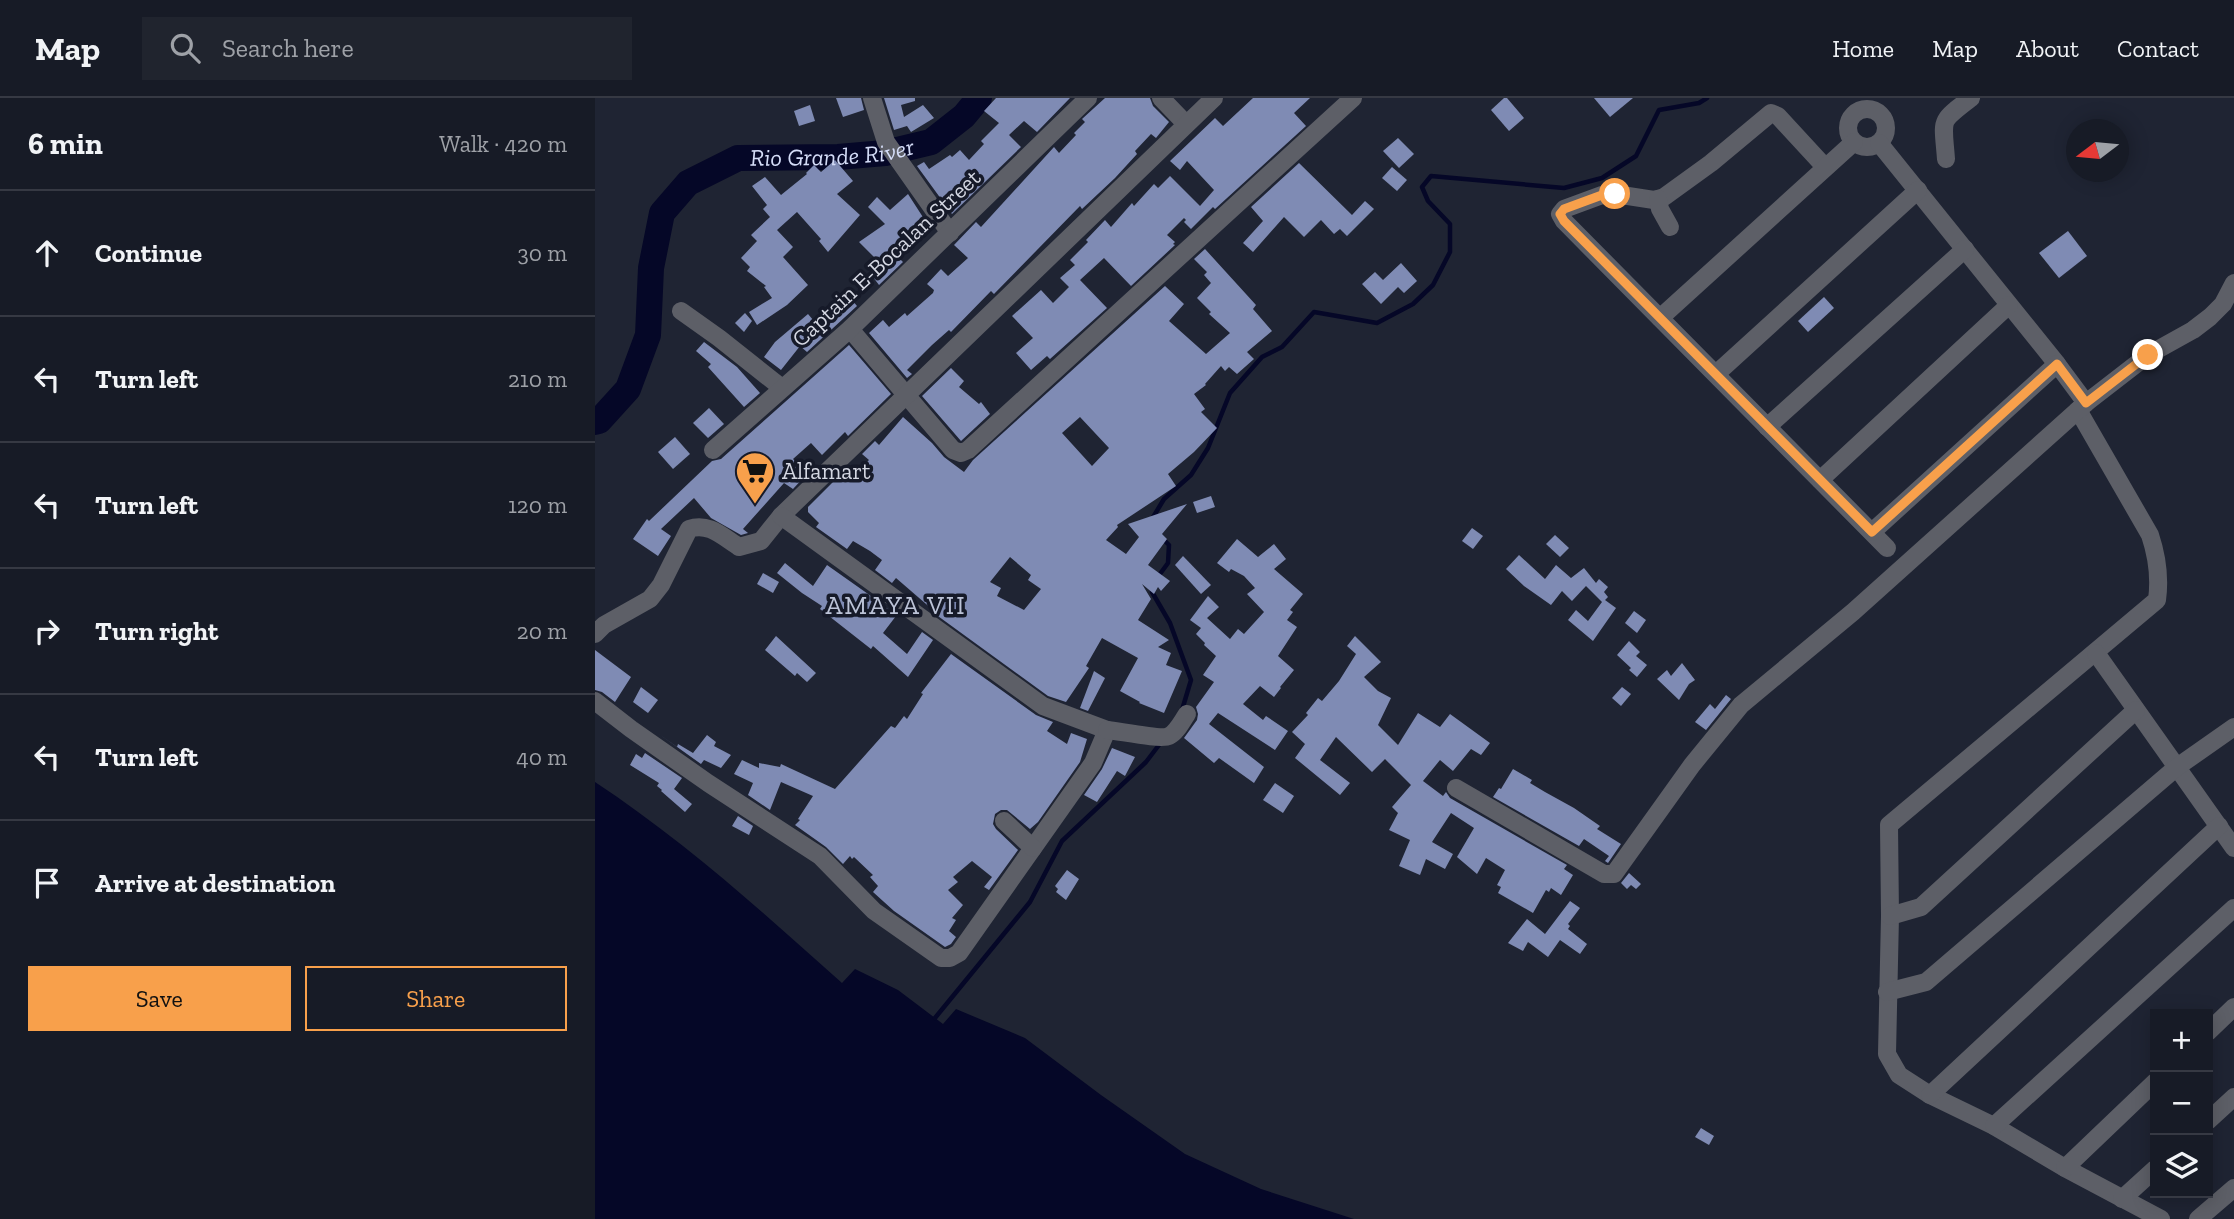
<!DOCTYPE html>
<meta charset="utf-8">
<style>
body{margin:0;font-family:"Zilla Slab",serif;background:#20242e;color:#f1f3f6}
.controls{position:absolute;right:21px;bottom:21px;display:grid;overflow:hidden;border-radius:0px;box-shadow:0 4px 18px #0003}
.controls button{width:63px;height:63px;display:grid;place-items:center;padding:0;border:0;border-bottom:2px solid #363943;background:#171b26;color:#f1f3f6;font:35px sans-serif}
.compass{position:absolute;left:1471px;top:21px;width:63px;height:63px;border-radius:50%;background:#171b26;box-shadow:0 4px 18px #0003;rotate:254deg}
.stop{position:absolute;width:21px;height:21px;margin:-16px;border:5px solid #f8a04b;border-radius:50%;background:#fff}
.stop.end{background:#f8a04b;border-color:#fff;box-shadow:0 2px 7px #0008}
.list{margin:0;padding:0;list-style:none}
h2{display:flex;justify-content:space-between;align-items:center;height:91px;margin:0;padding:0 28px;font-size:30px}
h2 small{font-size:23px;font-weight:400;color:#9ea1a7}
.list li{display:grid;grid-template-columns:46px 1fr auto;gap:21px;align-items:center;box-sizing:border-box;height:126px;padding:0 28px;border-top:2px solid #363943}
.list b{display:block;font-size:26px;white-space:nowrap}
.list em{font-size:23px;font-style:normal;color:#9ea1a7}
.actions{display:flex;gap:14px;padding:21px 28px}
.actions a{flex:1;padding:16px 0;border:2px solid #f8a04b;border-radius:0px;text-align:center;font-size:24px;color:#f8a04b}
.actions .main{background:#f8a04b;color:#111}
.icon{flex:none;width:38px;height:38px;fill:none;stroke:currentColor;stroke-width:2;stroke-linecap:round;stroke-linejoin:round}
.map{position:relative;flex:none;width:1639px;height:1121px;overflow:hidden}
header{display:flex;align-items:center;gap:42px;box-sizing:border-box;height:98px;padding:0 35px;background:#171b26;border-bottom:2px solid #363943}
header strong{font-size:33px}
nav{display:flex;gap:38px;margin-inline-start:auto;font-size:24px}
.search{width:490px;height:63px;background:#20242e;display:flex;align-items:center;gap:18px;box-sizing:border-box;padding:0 24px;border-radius:0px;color:#9ea1a7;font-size:26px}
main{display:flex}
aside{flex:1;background:#171b26}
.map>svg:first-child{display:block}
.water{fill:#050727}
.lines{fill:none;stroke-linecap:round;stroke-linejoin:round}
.stream{stroke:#050727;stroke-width:4.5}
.river{stroke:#050727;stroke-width:26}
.building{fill:#7f8bb4;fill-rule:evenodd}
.minor{stroke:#5d5f67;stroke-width:18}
.route{stroke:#f8a04b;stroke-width:9}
.labels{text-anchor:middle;stroke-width:7;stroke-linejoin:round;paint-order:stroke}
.street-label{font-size:23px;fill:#d4d7e2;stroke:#161a29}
.poi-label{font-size:23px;fill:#d4d7e2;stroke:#161a29;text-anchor:start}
.water-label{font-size:24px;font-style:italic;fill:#d4dcf7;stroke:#161a29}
.quarter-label{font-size:26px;letter-spacing:2px;fill:#bcc3d7;stroke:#161a29}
</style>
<header>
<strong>Map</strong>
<div class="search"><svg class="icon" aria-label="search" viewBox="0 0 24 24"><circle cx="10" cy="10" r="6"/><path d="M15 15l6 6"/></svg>Search here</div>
<nav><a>Home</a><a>Map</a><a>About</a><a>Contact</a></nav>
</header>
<main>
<aside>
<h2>6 min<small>Walk · 420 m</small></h2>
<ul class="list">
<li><svg class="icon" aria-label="ahead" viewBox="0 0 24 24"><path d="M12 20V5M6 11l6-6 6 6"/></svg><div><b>Continue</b></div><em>30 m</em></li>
<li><svg class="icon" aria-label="left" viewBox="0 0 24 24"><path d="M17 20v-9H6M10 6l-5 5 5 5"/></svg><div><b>Turn left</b></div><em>210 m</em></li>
<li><svg class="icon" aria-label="left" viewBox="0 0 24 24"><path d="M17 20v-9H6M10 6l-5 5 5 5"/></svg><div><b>Turn left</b></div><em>120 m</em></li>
<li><svg class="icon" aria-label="right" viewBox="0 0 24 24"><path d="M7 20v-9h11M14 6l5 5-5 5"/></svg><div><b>Turn right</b></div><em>20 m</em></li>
<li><svg class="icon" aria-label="left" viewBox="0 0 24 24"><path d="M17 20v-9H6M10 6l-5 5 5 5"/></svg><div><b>Turn left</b></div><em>40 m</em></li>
<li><svg class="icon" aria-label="arrive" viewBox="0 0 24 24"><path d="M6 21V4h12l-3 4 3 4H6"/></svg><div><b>Arrive at destination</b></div></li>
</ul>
<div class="actions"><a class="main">Save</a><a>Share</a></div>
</aside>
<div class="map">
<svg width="1639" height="1121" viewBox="0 0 1639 1121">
<rect width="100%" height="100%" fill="#1f2433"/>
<path class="water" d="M0 684C89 743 168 814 247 885L260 871 303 892 348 926 361 911 430 940 506 997 590 1056 666 1091 759 1121H0Z"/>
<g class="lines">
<g class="stream">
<polyline points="557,421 569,401 596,377 613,350 635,295 667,259 687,249 719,214 782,225 818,206 838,187 855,154 855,126 833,103 827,89 836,78 969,90 1007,80 1041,58 1064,12 1104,5 1112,0"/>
<polyline points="562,480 573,465 574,447 567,440"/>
<polyline points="558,491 557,494 575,525 596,582 587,612"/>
<polyline points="340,920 435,804 467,743 551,664 567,643"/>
</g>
<path class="river" id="s1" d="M0 324 4 323 33 291 53 237 56 170 67 115 93 85 143 60 243 59 290 55 336 44 369 18 384 0"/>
</g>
<g class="building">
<polygon points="241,0 266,0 269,12 248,19"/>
<polygon points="289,0 320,0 320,3 306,7 309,19 328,7 339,20 316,34 312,28 299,32"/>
<polygon points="401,0 475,0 442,34 429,23 414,37 426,49 357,116 322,68 329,64 334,71 355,57 357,59 365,52 374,62 389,46 386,43 404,25 389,13"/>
<polygon points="510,0 555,0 558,8 574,24 561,40 556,36 540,53 542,56 520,80 487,111 485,108 399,196 396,193 356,234 354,232 337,247 312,272 317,276 312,280 274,235 288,222 294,229 310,215 312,218 338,195 339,192 332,186 346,171 353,178 373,160 359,147 381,124 386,129 459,49 464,55 481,37 479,35 490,24 487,21"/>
<polygon points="658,0 715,0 699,15 711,28 620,111 618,109 596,131 589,124 591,122 589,120 572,137 580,144 578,146 580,147 536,188 509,160 485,182 512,210 455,261 452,258 436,272 421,255 438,240 417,218 446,192 458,205 474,189 465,180 480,167 475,162 493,144 491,142 510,122 516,129 537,105 539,108 559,86 563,90 575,78 605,108 619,92 592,63 585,72 575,63 620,20 628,28"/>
<polygon points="909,0 912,0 929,20 914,33 896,12"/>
<polygon points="999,0 1038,0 1015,19"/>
<polygon points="215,7 220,23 204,28 199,13"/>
<polygon points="803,40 819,56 804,70 788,53"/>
<polygon points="240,62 258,83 242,96 265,117 233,154 224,143 226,141 202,114 182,132 198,149 188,159 213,187 192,207 162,227 154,214 177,200 169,189 171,188 152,173 155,169 146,160 162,143 156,137 175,119 168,111 172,107 157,88 170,79 186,97 212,76 211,75 219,67 226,74"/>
<polygon points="704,65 757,117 770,103 779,111 752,138 745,131 739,136 726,122 709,139 689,119 658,154 648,145 668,123 656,109"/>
<polygon points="797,69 812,82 802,93 787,80"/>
<polygon points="313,96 333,127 303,159 308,164 284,187 275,175 286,166 264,144 290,126 273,109 282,99 295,112"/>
<polygon points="1473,133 1492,158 1464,180 1444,155"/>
<path d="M610 151 661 207 658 211 677 233 652 254 659 261 642 276 634 269 630 273 626 268 610 286 611 287 599 296 610 311 606 314 622 330 599 354 573 376 581 388 522 427 523 429 511 442 531 456 544 439 533 426 592 406 567 436 572 441 553 467 575 483 566 493 563 489 559 496 547 486 556 501 543 522 574 542 563 549 576 555 571 567 587 573 569 615 544 605 545 604 525 593 543 560 507 540 491 568 494 570 471 604 453 598 336 513 338 512 301 480 297 485 280 472 287 462 275 453 258 443 252 451 221 429 224 425 213 414V409L250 372 257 379 274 362 267 356 280 343 284 347 308 319 337 345 349 359 369 374 378 362 570 188 589 206 574 223 611 256 635 235 614 216 616 214 602 200 616 185 609 177 612 174 599 161ZM485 319 514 350 497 368 467 335ZM415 459 436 477 433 482 446 491 429 512 402 498 406 490 395 484Z"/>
<polygon points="806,165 822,183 809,195 803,189 786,206 767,186 780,174 788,182"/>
<polygon points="1229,199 1239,210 1213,234 1203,223"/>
<polygon points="257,202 262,208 212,254 205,248 186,272 169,259 180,244 213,216 224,229 239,213 242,216"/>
<polygon points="150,215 157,223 149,234 140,225"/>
<polygon points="109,244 142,269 165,295 149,309 113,269 116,266 101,253"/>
<polygon points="254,247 296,296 253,338 250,334 227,357 216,345 198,361 201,364 198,367 211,377 198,391 189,385 148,431 153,435 146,437 116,420 99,400 66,431 76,438 63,458 38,441 52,421 54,423 117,363 126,361"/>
<polygon points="356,270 369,283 364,289 384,306 386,304 395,316 366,343 327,298"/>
<polygon points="114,310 129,326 113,340 98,325"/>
<polygon points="80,339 95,356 78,371 63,354"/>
<polygon points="616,398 620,409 602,415 598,404"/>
<polygon points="877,430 888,438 878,451 867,443"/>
<polygon points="960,437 974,450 965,459 951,446"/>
<polygon points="642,441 663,459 679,446 691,461 679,471 708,496 695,512 698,514 692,522 702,529 683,558 699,572 685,589 686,590 679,599 665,588 648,606 668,622 671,618 693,633 680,652 623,615 614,626 669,669 659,685 624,660 619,665 589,640 602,622 603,616 601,609 619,584 608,577 621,558 609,547 610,545 601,536 606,530 595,522 613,498 624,509 612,520 635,541 643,531 649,536 669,514 652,496 660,490 649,478 636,471 634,474 622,465"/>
<polygon points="924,457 950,481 961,467 976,480 989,470 1001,485 1004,481 1013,489 1009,494 1013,499 1010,502 1021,510 998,543 973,522 981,512 993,523 1007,504 991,488 977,503 967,493 956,507 929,488 911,471"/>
<polygon points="588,458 616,487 606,496 580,467"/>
<polygon points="190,465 218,488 232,467 283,503 301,518 288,535 312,556 327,534 338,542 313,579 278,548 276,551 225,511 227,508 207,495 182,475"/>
<polygon points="168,475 184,484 178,495 162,486"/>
<polygon points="1039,513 1051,522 1042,535 1030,525"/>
<polygon points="181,538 221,575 212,584 202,575 200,578 170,552"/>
<polygon points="760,538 786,564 769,579 783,593 796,600 783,627 803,647 823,615 845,629 855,616 895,645 886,657 876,651 858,673 845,662 828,683 848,698 851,694 855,700 972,767 969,771 978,777 966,797 956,790 954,794 951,792 938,815 903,795 906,789 902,787 910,772 891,760 882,776 862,759 879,730 856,715 837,744 858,756 850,771 831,761 825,777 804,768 815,742 794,732 803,715 797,709 816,687 790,661 777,674 741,639 725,662 755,685 745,697 700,660 710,646 697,634 713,617 711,615 723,600 727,603 744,583 761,556 752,548"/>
<polygon points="1034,543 1045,554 1041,558 1052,567 1042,579 1034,572 1036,570 1022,557"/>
<polygon points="0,552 36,579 20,604 7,594 0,592"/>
<polygon points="356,556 441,617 458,624 452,633 472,646 476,635 492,641 485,664 443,724 435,731 412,712 406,712 400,716 398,726 401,731 423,752 394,792 389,789 397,779 377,763 358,779 363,784 353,792 368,807 357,820 361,822 354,833 361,839 356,846 350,849 299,813 278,794 283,788 275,779 278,777 259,759 257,761 255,758 248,766 231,749 200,727 205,722 203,721 218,698 186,684 175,712 153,697 158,685 139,676 147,662 164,670 164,665 185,669 186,666 240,691 296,628 300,630 309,618 312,621 328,596 326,595"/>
<polygon points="1087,565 1100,582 1094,586 1084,602 1062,581 1072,572 1076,578"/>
<polygon points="499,573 510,580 493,613 485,610"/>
<polygon points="46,589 63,602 53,615 38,604"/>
<polygon points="1027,589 1036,596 1026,608 1017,600"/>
<polygon points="1131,597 1136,601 1111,632 1100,624 1115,606 1120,611"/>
<polygon points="64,636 82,649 83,646 98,655 112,637 121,644 119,648 136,657 126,670 109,662 106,666"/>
<polygon points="517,650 540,659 530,678 522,673 502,704 489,697 507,671"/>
<polygon points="50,655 87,680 79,691 97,706 90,714 66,693 67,692 62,688 64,685 35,667 41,656 47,660"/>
<polygon points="918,671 937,682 935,685 950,694 979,710 1005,728 1002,731 1026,746 1013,765 1010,763 1014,758 989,741 984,748 898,699 904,690 906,691"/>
<polygon points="680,685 699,698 688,715 668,702"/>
<polygon points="143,718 158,728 154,737 137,728"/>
<polygon points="472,772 484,781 471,802 461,794 463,791 460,788"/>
<polygon points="1034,775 1046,786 1041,791 1036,787 1032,791 1026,785"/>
<polygon points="975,803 985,810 973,826 975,828 973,831 992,846 985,856 965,842 953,859 933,844 928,853 913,845 932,821 950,836"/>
<polygon points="1106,1030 1119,1038 1114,1047 1100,1039"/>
</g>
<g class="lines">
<g class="minor">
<polyline points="277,0 291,44 355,135"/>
<polyline points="566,0 591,26"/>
<circle cx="1272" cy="30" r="19"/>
<polyline points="1284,45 1462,266 1491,305"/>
<path d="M1351 61C1348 20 1343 25 1376 0"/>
<polyline points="1230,69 1183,18 1176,15 1116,65 1069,99 1059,102 1020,96 1007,97 969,111 965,116 969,123 1292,450"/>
<polyline points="1063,101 1065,111 1075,129"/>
<polyline points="86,213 124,240 187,290"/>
<polyline points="1065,220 1259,44"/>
<polyline points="255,231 358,352 366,355 373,352 758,0"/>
<polyline points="1121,276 1323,92"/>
<path d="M1483 312 1555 437C1562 458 1565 480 1562 502L1294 727 1295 818 1292 956 1304 977 1335 997 1399 1028 1470 1070 1566 1121"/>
<polyline points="1172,329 1370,151"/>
<polyline points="118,352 255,231 493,0"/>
<polyline points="1225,382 1414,207"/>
<polyline points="1277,434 1462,266"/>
<path d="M0 536 9 527 55 501 66 487 94 431C114 424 128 439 144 449L166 443 186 418 619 0"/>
<polyline points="1501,555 1639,750"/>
<polyline points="0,603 36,631 113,685 225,758 279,813 346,860 355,860 364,855 498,665 512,632 448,608 186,418"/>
<path d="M512 632C524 633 566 642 574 638 582 634 587 623 592 616"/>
<polyline points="861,690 1009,776 1019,776 1097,667 1146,607 1258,514 1491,305 1553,257 1598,232 1615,219 1628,206 1639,185"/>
<polyline points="409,723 438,750"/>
<polyline points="1295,818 1326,809 1541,612"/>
<polyline points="1292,894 1331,884 1582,669 1639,629"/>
<polyline points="1613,934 1639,909"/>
<polyline points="1335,997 1624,728"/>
<polyline points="1613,1023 1639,999"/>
<polyline points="1399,1028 1639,810"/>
<polyline points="1470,1070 1560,984"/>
<polyline points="1527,1101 1560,1071"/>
<polyline points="1603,1121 1639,1090"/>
</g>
</g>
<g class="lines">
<polyline class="route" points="1020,96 1007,97 969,111 965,116 969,123 1277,434 1462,266 1491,305 1553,257"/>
</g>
<defs>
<g id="supermarket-pin" transform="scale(2.0125)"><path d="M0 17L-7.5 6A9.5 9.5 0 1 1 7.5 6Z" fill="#f8a04b" stroke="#161a29"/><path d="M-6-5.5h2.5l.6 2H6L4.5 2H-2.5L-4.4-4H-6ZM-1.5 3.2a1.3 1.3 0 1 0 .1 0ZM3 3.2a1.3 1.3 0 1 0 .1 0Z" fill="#111"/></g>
</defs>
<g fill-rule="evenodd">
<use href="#supermarket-pin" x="160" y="373"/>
</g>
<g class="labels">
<g class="street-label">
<text transform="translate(291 160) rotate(-43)" y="8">Captain E-Bocalan Street</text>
</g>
<g class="poi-label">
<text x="187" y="381">Alfamart</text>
</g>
<g class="water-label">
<text dy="8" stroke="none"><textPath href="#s1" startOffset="418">Rio Grande River</textPath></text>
</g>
<g class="quarter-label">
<text x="301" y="516">AMAYA VII</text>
</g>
</g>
</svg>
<div class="controls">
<button>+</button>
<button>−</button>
<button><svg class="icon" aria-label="layers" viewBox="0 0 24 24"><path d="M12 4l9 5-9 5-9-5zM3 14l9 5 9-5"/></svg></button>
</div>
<svg class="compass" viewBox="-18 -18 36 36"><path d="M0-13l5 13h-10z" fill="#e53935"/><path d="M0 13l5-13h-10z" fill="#9ea1a7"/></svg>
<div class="stop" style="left:1020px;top:96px"></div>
<div class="stop end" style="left:1553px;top:257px"></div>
</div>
</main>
